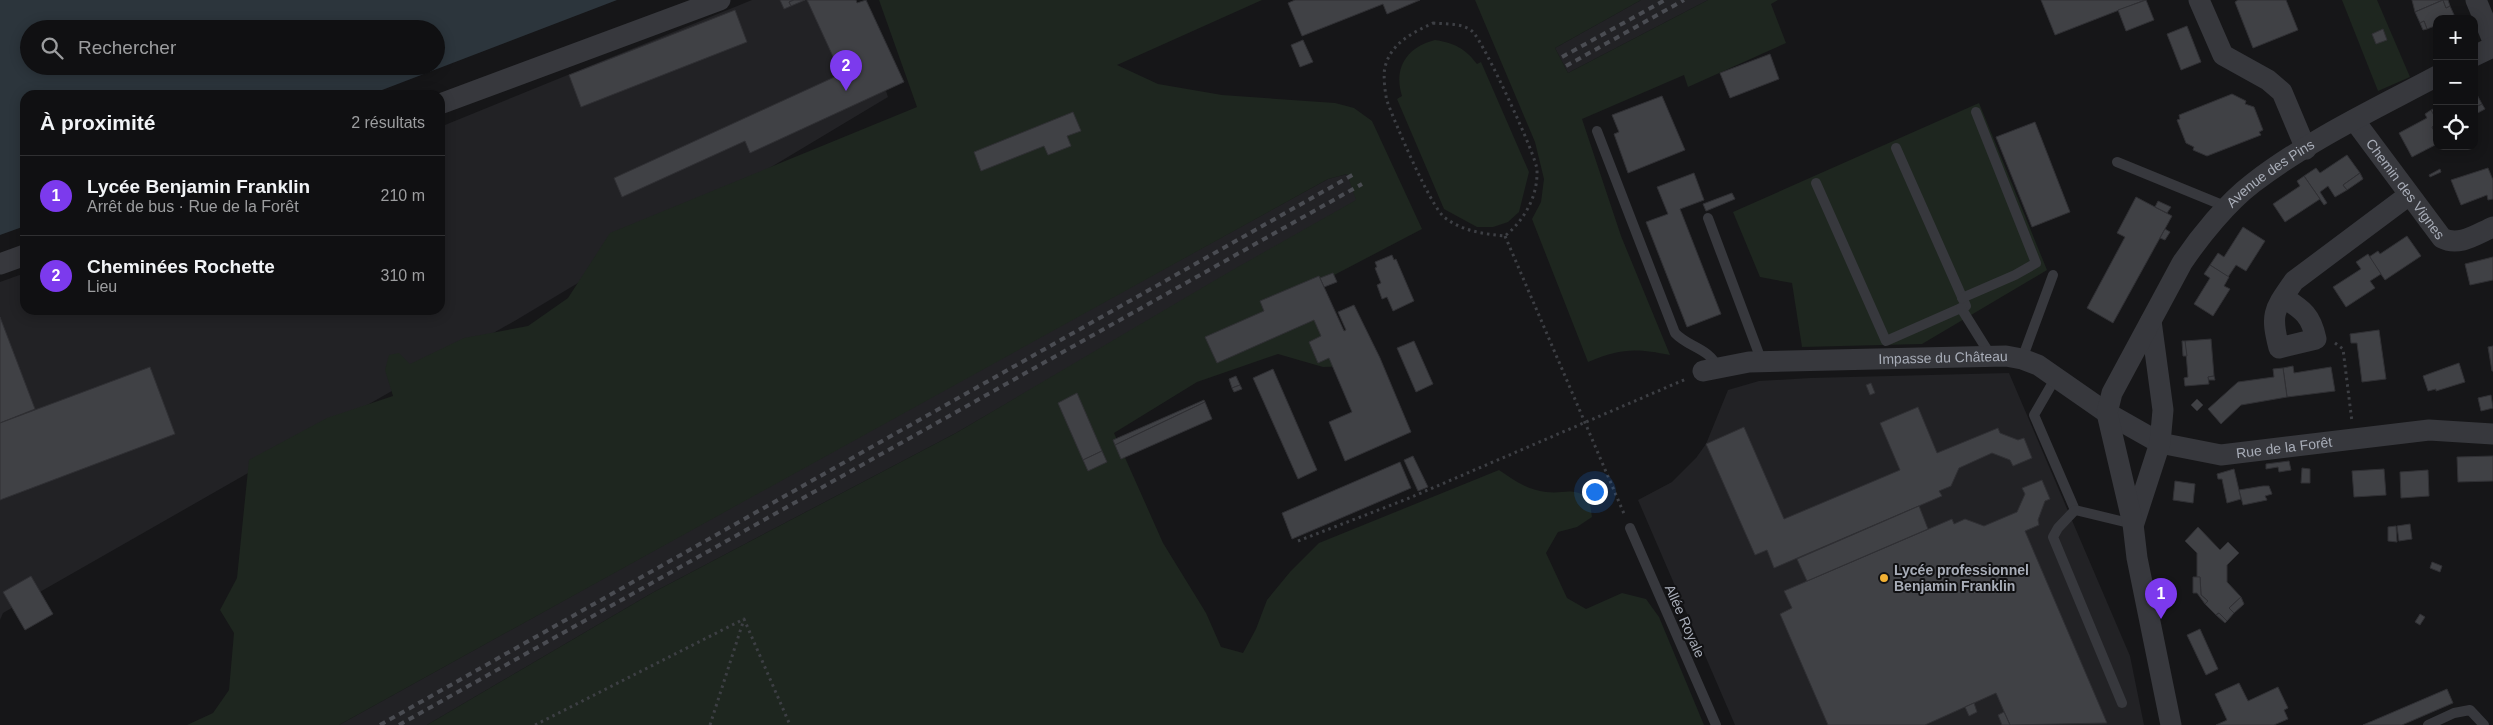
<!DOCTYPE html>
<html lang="fr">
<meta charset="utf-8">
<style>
body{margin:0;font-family:Helvetica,sans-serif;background:#1e1e20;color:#f1f3f6}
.controls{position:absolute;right:15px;top:15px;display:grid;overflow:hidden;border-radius:10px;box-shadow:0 2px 12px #0003}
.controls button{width:45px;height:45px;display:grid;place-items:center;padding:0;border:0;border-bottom:1px solid #303032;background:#101012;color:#f1f3f6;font:25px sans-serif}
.you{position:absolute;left:1594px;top:491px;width:18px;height:18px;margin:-12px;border:4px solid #fff;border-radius:50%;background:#1a73e8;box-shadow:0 0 0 8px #1a73e833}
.badge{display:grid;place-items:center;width:32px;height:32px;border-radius:50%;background:#7c3aed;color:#fff;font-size:16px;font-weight:700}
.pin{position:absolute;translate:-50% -41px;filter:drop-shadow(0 1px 2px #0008)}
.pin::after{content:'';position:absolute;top:26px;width:18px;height:15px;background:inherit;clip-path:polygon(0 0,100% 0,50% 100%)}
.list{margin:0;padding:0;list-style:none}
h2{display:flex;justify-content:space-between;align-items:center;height:65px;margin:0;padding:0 20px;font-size:21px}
h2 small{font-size:16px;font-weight:400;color:#9c9d9f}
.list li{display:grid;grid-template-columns:32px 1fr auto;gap:15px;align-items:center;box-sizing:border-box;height:80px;padding:0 20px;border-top:1px solid #303032}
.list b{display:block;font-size:19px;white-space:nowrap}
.list p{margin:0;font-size:16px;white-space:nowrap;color:#9c9d9f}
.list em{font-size:16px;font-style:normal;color:#9c9d9f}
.icon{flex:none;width:28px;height:28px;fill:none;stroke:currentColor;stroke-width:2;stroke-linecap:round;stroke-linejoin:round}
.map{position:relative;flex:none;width:2493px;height:725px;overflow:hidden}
.search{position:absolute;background:#101012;box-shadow:0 2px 12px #0003;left:20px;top:20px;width:425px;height:55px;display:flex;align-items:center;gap:12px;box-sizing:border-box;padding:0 18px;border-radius:28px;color:#9c9d9f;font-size:19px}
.panel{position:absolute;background:#101012;box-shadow:0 2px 12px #0003;left:20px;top:90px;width:425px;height:225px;border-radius:15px}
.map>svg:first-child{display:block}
.built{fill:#222225}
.green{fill:#1e261f}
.water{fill:#2c353c;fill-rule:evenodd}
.building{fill:#404145;stroke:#303034}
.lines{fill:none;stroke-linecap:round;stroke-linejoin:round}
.path{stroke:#3d3f44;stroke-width:3;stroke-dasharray:2.5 4;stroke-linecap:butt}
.lane{stroke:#37383d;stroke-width:10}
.street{stroke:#37383d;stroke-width:21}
.rail{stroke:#4a4c52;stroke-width:4;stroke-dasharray:6 5;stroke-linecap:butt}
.poi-dot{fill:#f2b134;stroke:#111113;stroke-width:2}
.labels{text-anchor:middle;stroke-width:4;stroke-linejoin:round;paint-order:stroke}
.street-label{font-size:14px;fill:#a8adb8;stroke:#111113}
.poi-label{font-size:14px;font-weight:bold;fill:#a8adb8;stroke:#111113;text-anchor:start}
</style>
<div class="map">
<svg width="2493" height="725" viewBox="0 0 2493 725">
<rect width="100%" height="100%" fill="#161618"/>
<g class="built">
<polygon points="752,0 856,0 888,97 518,319 3,613 0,620 0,282 25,273 25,310 440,310 440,127"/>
<polygon points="1641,0 1708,0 1568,73 1555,48"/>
<polygon points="1347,174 1357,200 956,433 652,593 427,725 339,725 1025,345 1328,179"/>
<polygon points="2009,373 2130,656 2144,725 1735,725 1638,500 1672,482 1696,458 1706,444 1728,390 1759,381 1810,378"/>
</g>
<g class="green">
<path d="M879 0H1262L1117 65 1158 84 1222 95 1335 103 1354 108 1372 121 1422 229 1317 284 1351 366 1323 367 1278 354 1197 382 1114 433 1163 543 1206 613 1221 647 1243 653 1256 629 1267 600 1290 572 1319 543 1499 470C1514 480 1527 490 1546 492 1567 494 1567 487 1589 497L1592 517 1577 527 1558 532 1546 553 1567 598 1586 609 1622 593 1646 599 1659 617 1704 725H427L652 593 956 433 1229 272 1356 200 1347 174 1328 179 339 725H187L213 713 229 690 234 633 220 610 237 578 249 460 327 418 393 396 385 370 389 355 399 353 410 364 464 338 528 326 568 298 610 233 917 107Z"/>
<path d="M1475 0H1641L1555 48 1568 73 1708 0H1778L1771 4 1786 43 1688 87 1684 75 1582 119 1621 236 1670 355C1636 348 1621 348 1588 362L1532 219 1541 202 1544 179 1535 142Z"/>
<polygon points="2342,0 2377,0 2410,77 2378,91"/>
<path d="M1435 40C1454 43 1465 48 1477 64L1481 62 1529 172 1519 212 1508 222 1493 227H1477L1444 209 1397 99 1402 96C1393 68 1407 47 1435 40Z"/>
<polygon points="1979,103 2047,270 1922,344 1802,347 1792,283 1760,277 1733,212"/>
</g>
<path class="water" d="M0 0H617L369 95H25V226L0 235ZM29 29H436V66H29Z"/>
<g class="building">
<polygon points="780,0 794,0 789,2 791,6 784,9"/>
<polygon points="794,0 805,0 791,6 789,2"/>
<polygon points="807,0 856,0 857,3 866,0 904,82 750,153 745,141 622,197 614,178 841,74"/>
<polygon points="1295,0 1420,0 1387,14 1383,4 1302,36 1288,3"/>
<polygon points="2041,0 2145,0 2055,35"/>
<polygon points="2146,0 2154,20 2126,31 2118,10"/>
<polygon points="2238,0 2286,0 2298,30 2253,48 2235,2"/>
<polygon points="2412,0 2443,0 2415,12"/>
<polygon points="2443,0 2446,8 2450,6 2455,17 2437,19 2437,25 2427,29 2424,21 2420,23 2415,12"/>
<polygon points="2443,0 2448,0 2450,6 2446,8"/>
<polygon points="735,10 747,42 581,107 569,75"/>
<polygon points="2424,21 2427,29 2423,30 2420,23"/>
<polygon points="2187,26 2201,62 2181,70 2167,34"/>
<polygon points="2383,29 2387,40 2376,44 2372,34"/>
<polygon points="1303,40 1313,62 1300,67 1291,45"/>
<polygon points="1770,54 1779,79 1730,98 1720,73"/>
<polygon points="2474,89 2482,104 2474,108"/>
<polygon points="2232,94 2246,101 2245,104 2254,107 2263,130 2259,132 2261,135 2207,156 2193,150 2194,147 2186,143 2177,120 2180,119 2179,115"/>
<polygon points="1662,96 1685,150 1628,173 1614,134 1619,132 1612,115"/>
<polygon points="2482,104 2485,109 2474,115 2474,108"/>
<polygon points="2437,107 2437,121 2431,110"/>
<polygon points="2431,110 2437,121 2437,124 2432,127 2437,136 2437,144 2412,157 2399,133 2427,118 2425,114"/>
<polygon points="1073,112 1081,131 1067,136 1071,146 1048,155 1044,146 981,171 974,152"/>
<polygon points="2035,122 2070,212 2032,227 1996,137"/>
<polygon points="2437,124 2437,136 2432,127"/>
<polygon points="2347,155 2360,173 2343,185 2347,190 2335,197 2328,186 2320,192 2327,203 2324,205 2304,176 2316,168 2320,173"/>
<polygon points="2488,168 2493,180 2493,199 2488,200 2487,195 2461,205 2451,180"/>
<polygon points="2440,169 2441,172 2430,177 2429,175"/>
<polygon points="1694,173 1704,200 1680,209 1721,314 1687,327 1646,222 1668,214 1657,187"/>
<polygon points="2360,173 2363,179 2347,190 2343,185"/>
<polygon points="2304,176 2320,199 2285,222 2273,204 2300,186 2297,181"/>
<polygon points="1732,193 1735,199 1706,211 1703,204"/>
<polygon points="2136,197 2172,216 2113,323 2087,308 2125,237 2117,233"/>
<polygon points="2158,201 2171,207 2167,213 2155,207"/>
<polygon points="2243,227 2265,241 2246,271 2236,265 2228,277 2210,265 2218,253 2224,257"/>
<polygon points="2165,229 2170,232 2165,240 2160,238"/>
<polygon points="2407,236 2421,256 2385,280 2369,257 2378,251 2380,254"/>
<polygon points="2368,254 2381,274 2370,281 2375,288 2346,307 2333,287 2361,269 2356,262"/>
<polygon points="1392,255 1394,260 1396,259 1414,301 1393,311 1387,297 1382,299 1377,285 1381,283 1375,268 1377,267 1375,262"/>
<polygon points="2493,257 2493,280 2470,285 2465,264"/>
<polygon points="2210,265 2229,277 2224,286 2230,289 2213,316 2194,304 2210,278 2204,274"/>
<polygon points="1333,273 1337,282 1324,287 1320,278"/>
<polygon points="1319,276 1344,331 1346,330 1338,312 1354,305 1380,358 1411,432 1345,461 1329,422 1352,412 1329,358 1318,363 1309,342 1321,336 1314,320 1217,363 1205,337 1264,311 1260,301"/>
<polygon points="0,317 35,409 0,423"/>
<polygon points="2379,330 2386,379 2362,382 2357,343 2351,343 2350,334"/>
<polygon points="2211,339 2214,376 2208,377 2209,384 2185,386 2184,378 2188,377 2185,341"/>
<polygon points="1414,341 1433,384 1416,392 1397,348"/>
<polygon points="2182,341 2185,341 2187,356 2183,356"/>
<polygon points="2493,346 2493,371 2492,371 2488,347"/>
<polygon points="2459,363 2465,382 2436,391 2436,389 2428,391 2423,376"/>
<polygon points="2293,366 2294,373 2331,367 2335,391 2287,397 2283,368"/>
<polygon points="150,367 175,434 0,500 0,423"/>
<polygon points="2283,368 2287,397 2241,405 2221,424 2208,409 2238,382 2274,377 2273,369"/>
<polygon points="1273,369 1317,470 1298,479 1253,378"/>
<polygon points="1236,376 1240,385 1232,388 1229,379"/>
<polygon points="2214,376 2215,380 2209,380 2208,377"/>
<polygon points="1871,383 1875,393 1870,395 1866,385"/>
<polygon points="1240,385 1242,389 1234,392 1232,388"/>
<polygon points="1077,393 1102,451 1083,460 1058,403"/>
<polygon points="2491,395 2493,408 2481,411 2478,398"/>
<polygon points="2197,399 2203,405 2197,411 2191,405"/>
<polygon points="1204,400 1205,402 1115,445 1113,440"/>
<polygon points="1205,402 1212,419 1121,459 1115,445"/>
<polygon points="1918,407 1937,453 1998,428 2000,433 2018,440 2024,438 2032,458 2013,466 2010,460 1992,453 1959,468 1951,486 1939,491 1942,496 1774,568 1767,550 1755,555 1706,444 1744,427 1784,519 1900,470 1880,423"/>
<polygon points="1102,451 1107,462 1088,471 1083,460"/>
<polygon points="1413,456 1428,487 1418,491 1404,460"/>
<polygon points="2493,456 2493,481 2458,482 2457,457"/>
<polygon points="2289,461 2291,470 2279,472 2278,467 2266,469 2266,464"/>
<polygon points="1400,462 1411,488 1292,539 1282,513"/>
<polygon points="2302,468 2310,469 2310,483 2301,483"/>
<polygon points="2234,469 2241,499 2227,503 2222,479 2218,479 2217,474"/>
<polygon points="2384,469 2386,495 2354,497 2352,471"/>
<polygon points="2428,470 2429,496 2401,498 2400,472"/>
<polygon points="2042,480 2050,499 2045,501 2038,520 2039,525 2025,531 2107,723 2010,725 1996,693 1925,725 1828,725 1780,614 1792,608 1784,591 1952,519 1954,524 1965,519 1984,526 2017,512 2025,494 2022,488"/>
<polygon points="2175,481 2195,484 2193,503 2173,500"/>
<polygon points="2263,486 2269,486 2272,494 2265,496 2267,500 2243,505 2239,490"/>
<polygon points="1919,506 1928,529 1807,581 1797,559"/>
<polygon points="2410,524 2412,539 2399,541 2397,526"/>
<polygon points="2396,526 2397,542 2388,541 2388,527"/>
<polygon points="2198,527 2220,550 2228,542 2239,553 2227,565 2227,582 2241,597 2229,608 2234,613 2227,621 2219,613 2216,615 2205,604 2208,601 2201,595 2200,577 2197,577 2197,553 2185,541"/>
<polygon points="2432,562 2442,566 2440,572 2430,568"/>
<polygon points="31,576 53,614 25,630 3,592"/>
<polygon points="2193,577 2200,577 2201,595 2208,601 2205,604 2197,593 2193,593"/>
<polygon points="2241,597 2244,604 2234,613 2229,608"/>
<polygon points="2219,613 2227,621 2225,623 2216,615"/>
<polygon points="2420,614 2425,617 2420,625 2415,622"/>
<polygon points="2200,629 2218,669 2206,675 2187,635"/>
<polygon points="2239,683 2248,701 2278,687 2288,708 2284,710 2288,719 2274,725 2216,725 2227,720 2215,694"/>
<polygon points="2447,689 2453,703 2402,725 2363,725"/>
<polygon points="1974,703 1977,712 1969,716 1965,707"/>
<polygon points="2004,712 2010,725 2002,725 1998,715"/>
</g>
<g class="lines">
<g class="path">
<path d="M1433 23C1445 24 1464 23 1473 32 1484 43 1537 157 1537 170 1538 197 1524 220 1505 236 1483 234 1462 231 1444 217 1430 205 1395 123 1387 101 1385 93 1383 75 1385 67 1391 43 1412 33 1433 23Z"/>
<polyline points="1505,236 1625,516"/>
<polyline points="2335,343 2343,349 2352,422"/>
<polyline points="1298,541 1407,499 1686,379"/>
<polyline points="535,725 744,619 790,725"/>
<polyline points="710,725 744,619"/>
</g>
<g class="lane">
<path d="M1597 131 1675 333C1689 348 1708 347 1718 368"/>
<polyline points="2117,162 2227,207"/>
<polyline points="1816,183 1886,341 1961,308 1966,306 1896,148"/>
<polyline points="1708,218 1762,362"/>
<polyline points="1962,298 2015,275 2036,263 1976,112"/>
<polyline points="1961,308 1991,356"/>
<polyline points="2022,359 2053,275"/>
<polyline points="2056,377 2034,415 2075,510 2133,524"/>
<polyline points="2075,510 2058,528 2053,537 2122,703"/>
<polyline points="1630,528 1716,725"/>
<polyline points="2428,725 2454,713 2470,710 2484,725"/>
</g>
<g class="street">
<polyline points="2199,0 2223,55 2268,80 2282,92 2306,149"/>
<polyline points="2476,0 2493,41"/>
<polyline points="2474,56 2493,47"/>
<polyline points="440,104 720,0"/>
<path id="s1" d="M2354 120 2442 238C2459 247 2477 234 2493 227"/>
<polyline points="0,264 25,255"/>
<path d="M2283 297C2303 310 2311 315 2316 339L2279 348C2270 313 2274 310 2294 281L2409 195"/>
<path id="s2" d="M1703 371 1749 362 2006 356 2022 359 2038 365 2107 413 2160 443 2221 455 2429 430 2493 434"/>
<polyline points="2134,523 2160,443 2163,410 2151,321"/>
<path id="s3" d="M2171 725 2137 558 2133 524 2107 413 2112 393 2182 263C2200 236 2227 203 2253 183 2309 140 2375 109 2437 76"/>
</g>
<g class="rail">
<polyline points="1562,57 1665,0"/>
<polyline points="1566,66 1684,0"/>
<polyline points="380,725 1356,173"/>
<polyline points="399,725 1362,184"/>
</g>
</g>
<circle class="poi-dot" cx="1884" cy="578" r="5"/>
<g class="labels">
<g class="street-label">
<text dy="5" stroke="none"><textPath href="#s3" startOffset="614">Avenue des Pins</textPath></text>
<text dy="5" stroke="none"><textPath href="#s1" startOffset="86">Chemin des Vignes</textPath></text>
<text dy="5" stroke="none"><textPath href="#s2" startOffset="241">Impasse du Château</textPath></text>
<text dy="5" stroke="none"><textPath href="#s2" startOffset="608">Rue de la Forêt</textPath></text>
<text transform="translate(1685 621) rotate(66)" y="5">Allée Royale</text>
</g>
<g class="poi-label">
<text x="1894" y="575">Lycée professionnel<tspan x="1894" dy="16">Benjamin Franklin</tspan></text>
</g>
</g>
</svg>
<div class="controls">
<button>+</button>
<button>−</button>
<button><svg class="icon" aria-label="locate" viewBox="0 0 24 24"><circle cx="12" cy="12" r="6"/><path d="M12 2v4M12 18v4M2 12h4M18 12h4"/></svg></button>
</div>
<div class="you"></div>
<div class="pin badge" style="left:2161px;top:619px">1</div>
<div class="pin badge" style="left:846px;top:91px">2</div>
<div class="search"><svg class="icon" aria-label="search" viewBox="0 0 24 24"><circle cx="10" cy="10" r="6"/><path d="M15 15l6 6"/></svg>Rechercher</div>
<section class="panel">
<h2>À proximité<small>2 résultats</small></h2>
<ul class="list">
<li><span class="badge">1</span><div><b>Lycée Benjamin Franklin</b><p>Arrêt de bus · Rue de la Forêt</p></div><em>210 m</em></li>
<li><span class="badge">2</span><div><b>Cheminées Rochette</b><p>Lieu</p></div><em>310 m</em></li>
</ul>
</section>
</div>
